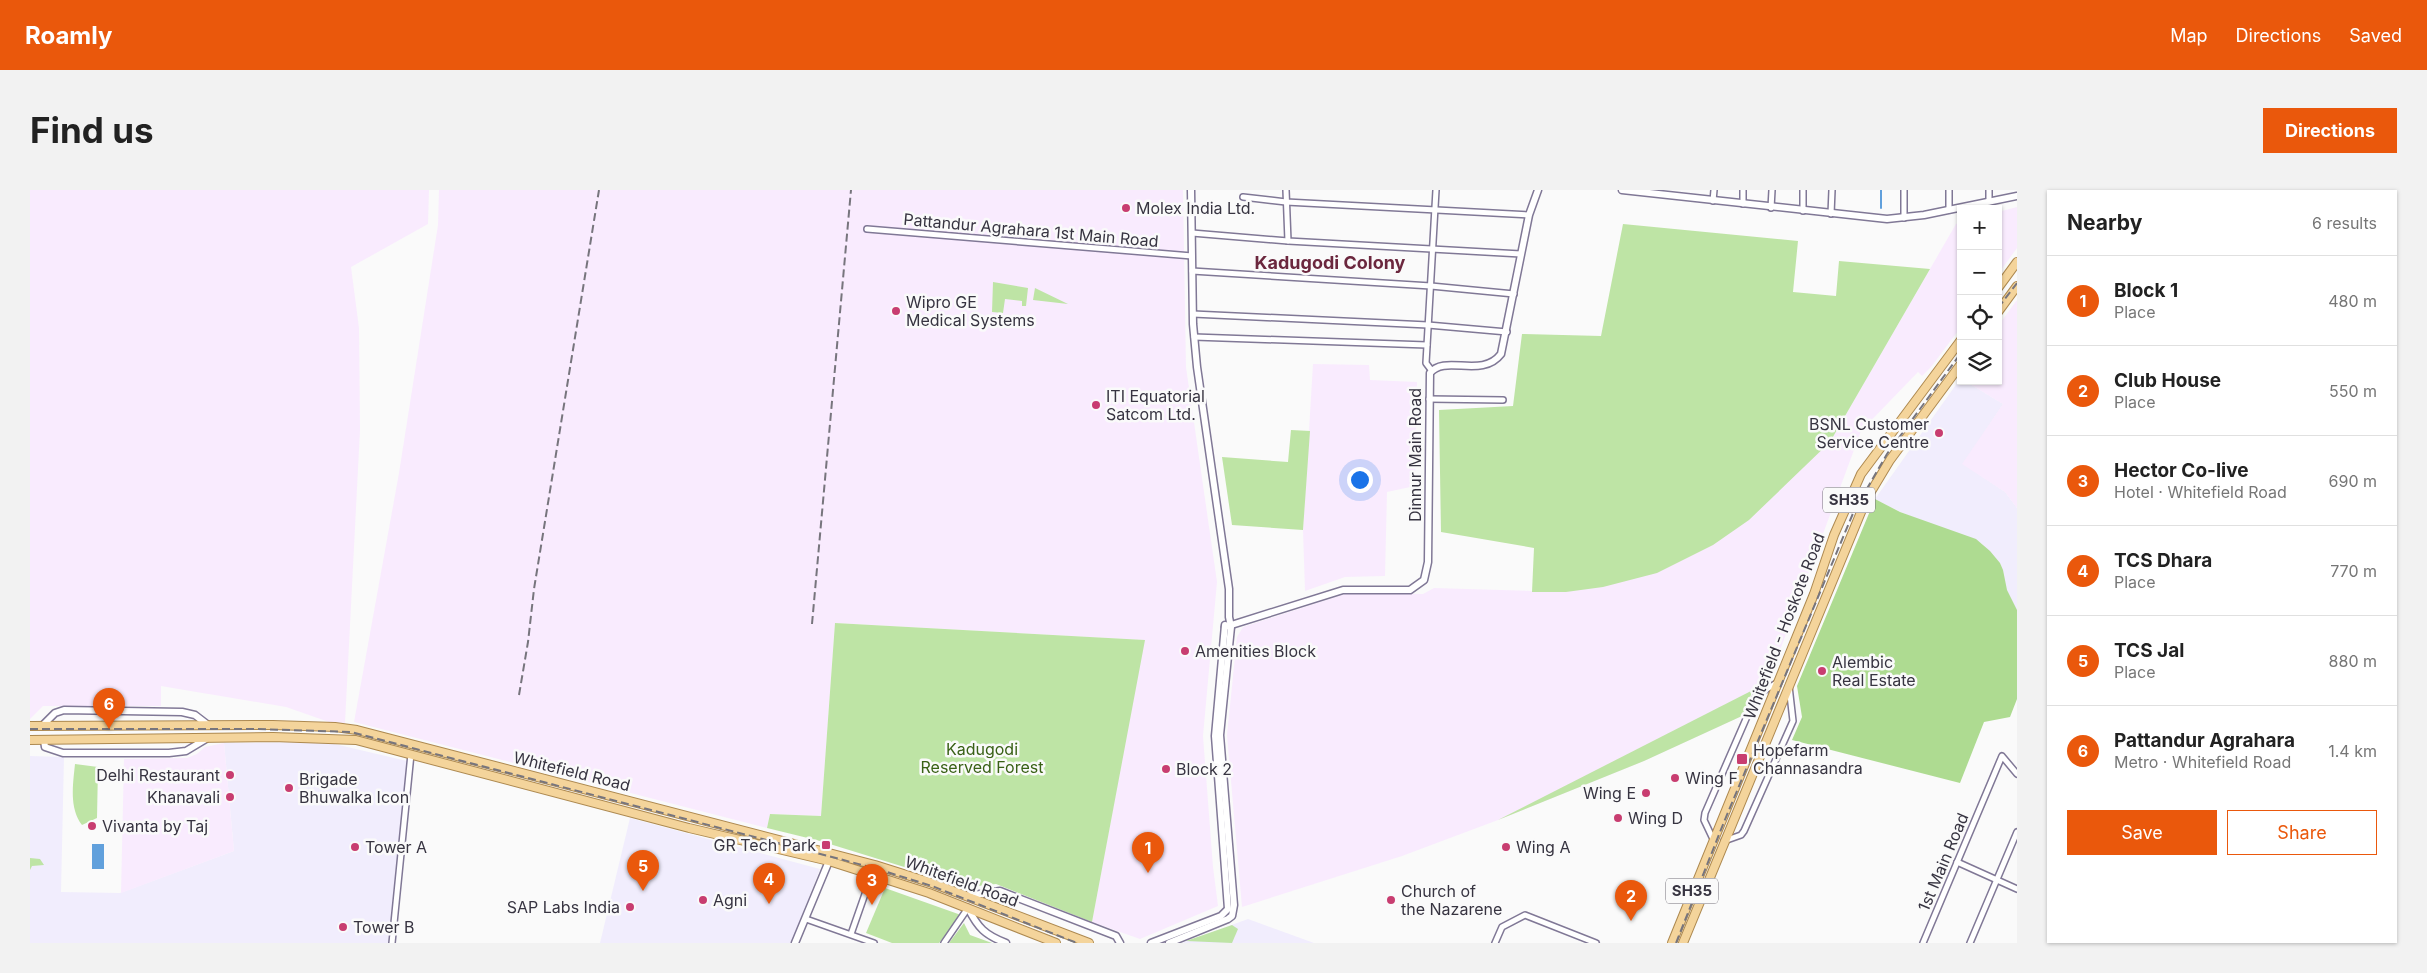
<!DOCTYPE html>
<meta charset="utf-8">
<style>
body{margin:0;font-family:Inter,sans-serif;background:#f2f2f2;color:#222}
.controls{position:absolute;right:15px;top:15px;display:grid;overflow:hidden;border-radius:0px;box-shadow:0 1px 4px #0004}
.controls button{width:45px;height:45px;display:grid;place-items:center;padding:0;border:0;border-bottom:1px solid #e0e0e0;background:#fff;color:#222;font:25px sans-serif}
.you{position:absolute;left:1329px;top:289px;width:18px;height:18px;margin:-12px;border:4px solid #fff;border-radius:50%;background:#1a73e8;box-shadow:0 0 0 8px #1a73e833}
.badge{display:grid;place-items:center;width:32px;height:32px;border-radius:50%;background:#ea580c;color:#fff;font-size:16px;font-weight:700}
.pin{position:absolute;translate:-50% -41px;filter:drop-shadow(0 1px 2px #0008)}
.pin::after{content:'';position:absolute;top:26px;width:18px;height:15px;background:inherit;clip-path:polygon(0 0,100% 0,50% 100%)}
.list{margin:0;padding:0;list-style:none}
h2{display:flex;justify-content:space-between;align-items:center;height:65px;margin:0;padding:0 20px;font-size:21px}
h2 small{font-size:16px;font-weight:400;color:#767676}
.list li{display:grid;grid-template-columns:32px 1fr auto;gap:15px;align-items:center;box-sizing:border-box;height:90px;padding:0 20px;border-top:1px solid #e0e0e0}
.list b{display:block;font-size:19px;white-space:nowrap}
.list p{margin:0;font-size:16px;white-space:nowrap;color:#767676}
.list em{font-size:16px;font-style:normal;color:#767676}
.actions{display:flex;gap:10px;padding:15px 20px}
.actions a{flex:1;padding:11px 0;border:1px solid #ea580c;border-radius:0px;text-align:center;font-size:18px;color:#ea580c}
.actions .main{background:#ea580c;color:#fff}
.icon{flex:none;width:28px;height:28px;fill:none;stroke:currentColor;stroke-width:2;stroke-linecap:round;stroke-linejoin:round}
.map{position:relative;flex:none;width:1987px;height:753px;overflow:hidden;border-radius:0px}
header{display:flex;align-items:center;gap:30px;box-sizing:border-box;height:70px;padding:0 25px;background:#ea580c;color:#fff}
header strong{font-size:24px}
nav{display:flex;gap:28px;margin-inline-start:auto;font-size:18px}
.intro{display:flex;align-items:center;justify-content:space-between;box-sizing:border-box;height:120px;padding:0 30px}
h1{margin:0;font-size:35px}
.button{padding:12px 22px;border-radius:0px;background:#ea580c;color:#fff;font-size:18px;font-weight:700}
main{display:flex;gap:30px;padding:0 30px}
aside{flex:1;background:#fff;border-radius:0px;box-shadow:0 1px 4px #0004}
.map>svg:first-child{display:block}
.built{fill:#f1edfd}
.industrial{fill:#f9ebfe}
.green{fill:#bee4a5}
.forest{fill:#aedb91}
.water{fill:#61a0dc}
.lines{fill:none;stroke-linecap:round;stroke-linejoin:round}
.stream{stroke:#61a0dc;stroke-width:2}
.minor-casing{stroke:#807896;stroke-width:8}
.tertiary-casing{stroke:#807896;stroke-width:9}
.primary-casing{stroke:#ad8950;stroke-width:10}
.minor{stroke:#fff;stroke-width:5}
.tertiary{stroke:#fff;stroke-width:6}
.primary{stroke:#f4d49b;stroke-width:8}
.rail{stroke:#77757d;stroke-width:2;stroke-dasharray:8 4;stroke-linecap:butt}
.poi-dot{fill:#c83d70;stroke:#fafafa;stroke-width:2}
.labels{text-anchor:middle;stroke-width:5;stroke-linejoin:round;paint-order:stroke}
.shield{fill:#fafafa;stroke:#726f78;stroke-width:1}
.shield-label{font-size:15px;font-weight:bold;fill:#373441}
.poi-label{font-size:16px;fill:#373441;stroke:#fafafa;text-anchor:start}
.street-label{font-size:16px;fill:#373441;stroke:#fafafa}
.park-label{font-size:16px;fill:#396116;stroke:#fafafa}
.neighbourhood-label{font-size:18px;font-weight:bold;fill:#6b273e;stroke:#fafafa}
</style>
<header>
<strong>Roamly</strong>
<nav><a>Map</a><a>Directions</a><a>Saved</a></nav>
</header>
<div class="intro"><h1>Find us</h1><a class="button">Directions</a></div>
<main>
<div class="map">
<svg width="1987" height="753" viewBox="0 0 1987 753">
<rect width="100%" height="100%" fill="#fafafa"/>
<g class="built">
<polygon points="1930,189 1931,191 1935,191 1973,214 1933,274 1975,302 1987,318 1987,420 1976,400 1970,373 1951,353 1870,322 1845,309"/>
<polygon points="296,552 377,571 358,753 0,753 0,566 34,567 31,702 90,703 204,661 194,553"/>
<polygon points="600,628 790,679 761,753 570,753"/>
<polygon points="1218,729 1284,753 1152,753"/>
</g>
<g class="industrial">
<polygon points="0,0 399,0 398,34 321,77 329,138 330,240 315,533 299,532 256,517 131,496 131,516 13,516 0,529"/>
<polygon points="409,0 1153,0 1156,177 1187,392 1173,546 1183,677 1188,716 1110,749 1062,732 1114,450 805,433 791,626 740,624 737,638 324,532 369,283 408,35"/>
<polygon points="1987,17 1987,58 1968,84 1968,22"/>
<polygon points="1931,32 1931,137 1901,177 1892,186 1888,182 1831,241 1739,490 1723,500 1712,526 1614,571 1468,630 1372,666 1212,717 1197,545 1207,447 1213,437 1318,403 1393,404 1404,398 1536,402 1800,252 1926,34"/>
<polygon points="1987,110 1987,318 1975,302 1932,274 1973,214 1935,191 1968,191 1968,136"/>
<polygon points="1283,174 1339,175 1340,190 1387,192 1385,296 1357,302 1355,386 1315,387 1275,401 1273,340"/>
<polygon points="194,553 204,661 91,703 94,569 157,568 167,564 175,557"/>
</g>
<g class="green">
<polygon points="1593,34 1768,51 1763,102 1806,106 1809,71 1900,79 1800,252 1719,330 1683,355 1627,383 1573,397 1536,402 1502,402 1504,358 1411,342 1409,220 1483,216 1492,144 1571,146"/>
<polygon points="963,92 998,98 996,116 992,116 992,111 975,109 973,123 962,122"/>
<polygon points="1005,98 1038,114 1003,110"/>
<polygon points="1261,240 1280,241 1273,340 1202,335 1192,267 1258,272"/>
<polygon points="805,433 1115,450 1062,732 966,694 939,697 790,651 737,638 740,624 791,626"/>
<polygon points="1723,500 1712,526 1614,571 1468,630"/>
<path d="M45 574 68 577 67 628 52 635C39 618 43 594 45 574Z"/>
<polygon points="0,668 10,669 14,675 2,676 0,680"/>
<polygon points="855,698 931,725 909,753 862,753 836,743"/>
<polygon points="934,733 940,745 962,753 919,753"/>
<polygon points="1202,735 1208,739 1202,753 1156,751"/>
</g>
<polygon class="forest" points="1845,309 1870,322 1946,349 1960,361 1970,373 1973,380 1977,400 1987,420 1987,509 1980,527 1954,532 1930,593 1762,550 1772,527 1767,496"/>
<rect class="water" x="62" y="654" width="12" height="25"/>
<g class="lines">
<polyline class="stream" points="1851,18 1851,0"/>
<g class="minor-casing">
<g id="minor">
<polyline points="1256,0 1258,51"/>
<polyline points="1874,0 1874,28"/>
<polyline points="1919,0 1919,20"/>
<polyline points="1213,7 1256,12 1499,25"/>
<polyline points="1683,11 1684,0"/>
<polyline points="1959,12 1959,0"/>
<polyline points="1713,14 1713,0"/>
<polyline points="1741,18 1742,0"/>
<polyline points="1773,21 1773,0"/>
<polyline points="1801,24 1802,0"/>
<polyline points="837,39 1162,66"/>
<polyline points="1162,43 1258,51 1491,64"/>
<polyline points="1162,81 1401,96 1484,104"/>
<polyline points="1163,124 1398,135 1477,142"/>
<polyline points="1164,147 1397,155"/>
<polyline points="1402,181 1396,173 1406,0"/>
<polyline points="1399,209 1473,210"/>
<polyline points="1683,649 1674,630 1675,623 1726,506 1748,492"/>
<polyline points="1694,651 1711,645 1714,641 1763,531 1759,496"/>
<polyline points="1927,672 1987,699"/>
<polyline points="776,729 844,753"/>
<polyline points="821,744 842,684"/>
<polyline points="362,753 381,564"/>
<polyline points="914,753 938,718"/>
<polyline points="1465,753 1472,737 1495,725 1566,753"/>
<polyline points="1893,753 1972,566 1987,584"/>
<polyline points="1940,753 1987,642"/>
</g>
</g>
<g class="tertiary-casing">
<g id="tertiary">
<polyline points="1592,0 1857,29 1894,25 1987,6"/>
<path d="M1195 437 1313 400H1380L1394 390 1398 372 1400 183C1415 164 1452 189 1471 164L1499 25 1508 0"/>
<polyline points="12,536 25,523 34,520 152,522 165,525 178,535"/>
<polyline points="14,550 15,557 33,563 139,563 156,561 176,549"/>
<polyline points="937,706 970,701 1086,746 1090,753"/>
<path d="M938 718C948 738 955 745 976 753"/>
<polyline points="765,753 799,671"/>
<polyline points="1121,753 1191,726 1198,719 1185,546 1195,435"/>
<polyline points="1139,753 1198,729 1202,726 1204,715 1190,545 1201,437 1199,427 1199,399 1167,177 1163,134 1161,0"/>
</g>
</g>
<g class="primary-casing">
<g id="primary">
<polyline points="1968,98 1987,72"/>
<polyline points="1968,122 1987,96"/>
<polyline points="0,536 243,535 305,537 327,540 845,675 902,693 1059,753"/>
<polyline points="0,550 243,547 326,550 659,638 799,671 899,703 1026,753"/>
<polyline points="1642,753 1784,404 1804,345 1831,284 1931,150"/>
<polyline points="1653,753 1836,310 1860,270 1931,174"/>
</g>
</g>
<use href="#minor" class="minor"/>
<use href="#tertiary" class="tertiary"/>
<use href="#primary" class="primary"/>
<g class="rail">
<polyline points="1968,118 1987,93"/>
<polyline points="782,434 821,0"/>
<polyline points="489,505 498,452 504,399 569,0"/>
<polyline points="0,539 224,539 321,542 844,678 902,696 1047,753"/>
<polyline points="1646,753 1694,632 1824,321 1857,264 1931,163"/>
</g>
</g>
<g class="poi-dot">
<circle cx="1096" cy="18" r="5"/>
<circle cx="866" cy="121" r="5"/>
<circle cx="1066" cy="215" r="5"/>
<circle cx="1909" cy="243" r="5"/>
<circle cx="1155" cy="461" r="5"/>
<circle cx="1792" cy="481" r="5"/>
<rect x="1706" y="563" width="12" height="12" rx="2.5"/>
<circle cx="1136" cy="579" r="5"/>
<circle cx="200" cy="585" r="5"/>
<circle cx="1645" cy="588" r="5"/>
<circle cx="259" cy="598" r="5"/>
<circle cx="1616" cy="603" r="5"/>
<circle cx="200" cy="607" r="5"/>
<circle cx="1588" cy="628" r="5"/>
<circle cx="62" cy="636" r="5"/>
<rect x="791" y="650" width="10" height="10" rx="2.5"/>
<circle cx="325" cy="657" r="5"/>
<circle cx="1476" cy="657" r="5"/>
<circle cx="673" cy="710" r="5"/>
<circle cx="1361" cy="710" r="5"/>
<circle cx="600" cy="717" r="5"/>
<circle cx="313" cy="737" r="5"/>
</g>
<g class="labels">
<g class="shield">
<rect x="1793" y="297.5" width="52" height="25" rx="4"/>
<rect x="1636" y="688.5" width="52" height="25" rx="4"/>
</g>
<g class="shield-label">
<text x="1819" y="315">SH35</text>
<text x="1662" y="706">SH35</text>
</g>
<g class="poi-label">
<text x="1106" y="24">Molex India Ltd.</text>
<text x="876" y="118">Wipro GE<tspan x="876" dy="18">Medical Systems</tspan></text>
<text x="1076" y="212">ITI Equatorial<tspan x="1076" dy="18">Satcom Ltd.</tspan></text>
<text x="1899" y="240" text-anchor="end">BSNL Customer<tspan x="1899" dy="18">Service Centre</tspan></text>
<text x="1165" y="467">Amenities Block</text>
<text x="1802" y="478">Alembic<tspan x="1802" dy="18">Real Estate</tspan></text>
<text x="1723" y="566">Hopefarm<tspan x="1723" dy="18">Channasandra</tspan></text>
<text x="1146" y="585">Block 2</text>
<text x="190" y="591" text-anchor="end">Delhi Restaurant</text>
<text x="1655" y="594">Wing F</text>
<text x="269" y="595">Brigade<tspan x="269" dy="18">Bhuwalka Icon</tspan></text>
<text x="1606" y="609" text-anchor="end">Wing E</text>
<text x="190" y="613" text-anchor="end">Khanavali</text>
<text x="1598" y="634">Wing D</text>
<text x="72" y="642">Vivanta by Taj</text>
<text x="786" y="661" text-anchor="end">GR Tech Park</text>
<text x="335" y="663">Tower A</text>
<text x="1486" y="663">Wing A</text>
<text x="1371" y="707">Church of<tspan x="1371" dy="18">the Nazarene</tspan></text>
<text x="683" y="716">Agni</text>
<text x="590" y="723" text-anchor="end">SAP Labs India</text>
<text x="323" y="743">Tower B</text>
</g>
<g class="street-label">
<text transform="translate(1001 40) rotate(5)" y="6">Pattandur Agrahara 1st Main Road</text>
<text transform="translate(1385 265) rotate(-90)" y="6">Dinnur Main Road</text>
<text transform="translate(1754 436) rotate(-69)" y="6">Whitefield - Hoskote Road</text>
<text transform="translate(542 581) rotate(14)" y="6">Whitefield Road</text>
<text transform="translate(1913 672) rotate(-67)" y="6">1st Main Road</text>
<text transform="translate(932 691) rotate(20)" y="6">Whitefield Road</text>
</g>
<g class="park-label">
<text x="952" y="565">Kadugodi<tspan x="952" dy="18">Reserved Forest</tspan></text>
</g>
<g class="neighbourhood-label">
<text x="1300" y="79">Kadugodi Colony</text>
</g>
</g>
</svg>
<div class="controls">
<button>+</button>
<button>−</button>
<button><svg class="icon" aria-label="locate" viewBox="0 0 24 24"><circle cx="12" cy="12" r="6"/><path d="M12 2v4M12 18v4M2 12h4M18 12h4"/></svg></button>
<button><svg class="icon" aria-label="layers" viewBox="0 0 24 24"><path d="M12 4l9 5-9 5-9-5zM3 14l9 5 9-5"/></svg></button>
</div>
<div class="you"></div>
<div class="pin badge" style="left:1118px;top:683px">1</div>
<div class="pin badge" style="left:1601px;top:731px">2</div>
<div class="pin badge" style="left:842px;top:715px">3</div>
<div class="pin badge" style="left:739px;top:714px">4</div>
<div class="pin badge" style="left:613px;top:701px">5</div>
<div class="pin badge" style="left:79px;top:539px">6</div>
</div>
<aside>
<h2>Nearby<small>6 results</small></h2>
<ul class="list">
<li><span class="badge">1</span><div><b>Block 1</b><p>Place</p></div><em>480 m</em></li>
<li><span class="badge">2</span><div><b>Club House</b><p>Place</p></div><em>550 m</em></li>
<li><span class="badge">3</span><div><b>Hector Co-live</b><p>Hotel · Whitefield Road</p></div><em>690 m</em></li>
<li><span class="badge">4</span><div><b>TCS Dhara</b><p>Place</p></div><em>770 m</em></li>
<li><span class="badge">5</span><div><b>TCS Jal</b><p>Place</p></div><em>880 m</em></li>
<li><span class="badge">6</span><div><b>Pattandur Agrahara</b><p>Metro · Whitefield Road</p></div><em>1.4 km</em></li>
</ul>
<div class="actions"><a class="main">Save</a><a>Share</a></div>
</aside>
</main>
